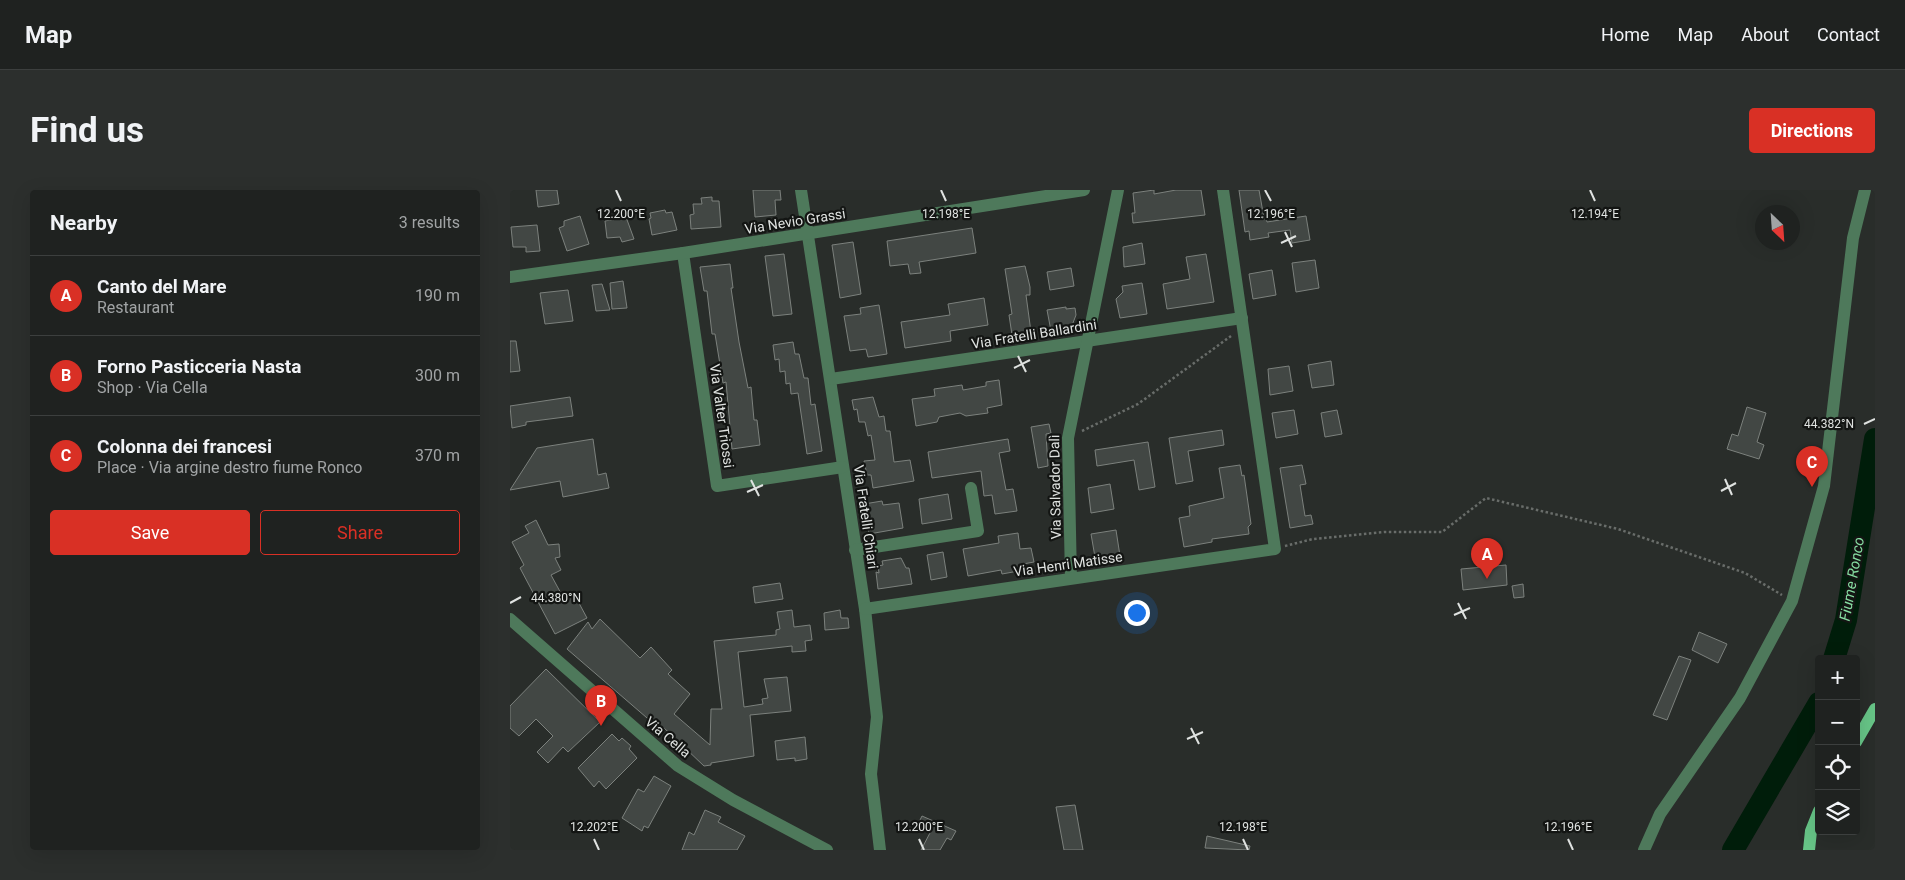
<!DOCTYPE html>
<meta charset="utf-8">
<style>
body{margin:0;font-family:Roboto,sans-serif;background:#2c2f2d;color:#f1f3f6}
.controls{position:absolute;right:15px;bottom:15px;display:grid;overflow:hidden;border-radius:5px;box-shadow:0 5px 20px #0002}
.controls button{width:45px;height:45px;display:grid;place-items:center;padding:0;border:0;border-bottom:1px solid #3c3f3e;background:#1f2220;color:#f1f3f6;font:25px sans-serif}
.compass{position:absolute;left:1245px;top:15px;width:45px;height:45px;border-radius:50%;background:#1f2220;box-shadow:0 5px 20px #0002;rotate:155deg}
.you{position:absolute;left:626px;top:422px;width:18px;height:18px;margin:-12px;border:4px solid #fff;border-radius:50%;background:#1a73e8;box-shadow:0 0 0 8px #1a73e833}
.badge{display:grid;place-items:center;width:32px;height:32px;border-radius:50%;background:#d93025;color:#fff;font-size:16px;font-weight:700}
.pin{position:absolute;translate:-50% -41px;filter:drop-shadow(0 1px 2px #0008)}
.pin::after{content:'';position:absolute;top:26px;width:18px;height:15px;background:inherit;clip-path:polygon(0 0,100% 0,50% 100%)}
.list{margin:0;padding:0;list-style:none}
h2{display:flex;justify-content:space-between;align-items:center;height:65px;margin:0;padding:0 20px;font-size:21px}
h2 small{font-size:16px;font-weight:400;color:#a1a4a5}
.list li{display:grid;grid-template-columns:32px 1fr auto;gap:15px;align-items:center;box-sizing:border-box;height:80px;padding:0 20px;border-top:1px solid #3c3f3e}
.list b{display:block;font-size:19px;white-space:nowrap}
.list p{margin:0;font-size:16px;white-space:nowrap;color:#a1a4a5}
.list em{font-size:16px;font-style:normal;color:#a1a4a5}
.actions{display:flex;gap:10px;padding:15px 20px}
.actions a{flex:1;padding:11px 0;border:1px solid #d93025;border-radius:5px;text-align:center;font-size:18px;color:#d93025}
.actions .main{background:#d93025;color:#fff}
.icon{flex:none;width:28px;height:28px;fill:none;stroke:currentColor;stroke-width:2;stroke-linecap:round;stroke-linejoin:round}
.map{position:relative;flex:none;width:1365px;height:660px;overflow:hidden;border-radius:5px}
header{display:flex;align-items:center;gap:30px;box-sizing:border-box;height:70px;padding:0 25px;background:#1f2220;border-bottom:1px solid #3c3f3e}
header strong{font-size:24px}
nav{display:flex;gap:28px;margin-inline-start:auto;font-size:18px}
.intro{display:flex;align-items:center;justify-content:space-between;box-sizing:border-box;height:120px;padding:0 30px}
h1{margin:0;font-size:35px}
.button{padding:12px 22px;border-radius:5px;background:#d93025;color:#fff;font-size:18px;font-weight:700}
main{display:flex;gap:30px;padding:0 30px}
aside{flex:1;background:#1f2220;border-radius:5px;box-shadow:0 5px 20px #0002}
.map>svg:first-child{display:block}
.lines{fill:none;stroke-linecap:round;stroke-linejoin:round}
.river{stroke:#001d0a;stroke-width:22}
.building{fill:#424744;stroke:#7c817d}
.path{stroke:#696d6a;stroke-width:2.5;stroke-dasharray:2.5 2.5;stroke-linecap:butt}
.minor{stroke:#4e795b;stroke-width:12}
.major{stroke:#67c587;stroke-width:12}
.ticks{fill:none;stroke:#dfe2e0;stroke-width:2}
.labels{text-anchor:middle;stroke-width:4.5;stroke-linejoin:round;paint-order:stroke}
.street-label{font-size:14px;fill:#dfe2e0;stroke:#131513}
.water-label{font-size:15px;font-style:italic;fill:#86dca1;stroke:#131513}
.ticks-label{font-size:12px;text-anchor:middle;fill:#dfe2e0;stroke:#131513;stroke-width:4.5;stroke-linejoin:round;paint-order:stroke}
</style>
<header>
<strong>Map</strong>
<nav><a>Home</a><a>Map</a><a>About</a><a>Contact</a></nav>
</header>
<div class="intro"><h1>Find us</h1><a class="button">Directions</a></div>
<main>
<aside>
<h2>Nearby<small>3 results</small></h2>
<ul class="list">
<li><span class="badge">A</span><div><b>Canto del Mare</b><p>Restaurant</p></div><em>190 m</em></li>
<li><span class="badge">B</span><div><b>Forno Pasticceria Nasta</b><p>Shop · Via Cella</p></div><em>300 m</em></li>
<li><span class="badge">C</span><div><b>Colonna dei francesi</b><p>Place · Via argine destro fiume Ronco</p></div><em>370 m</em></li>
</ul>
<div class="actions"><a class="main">Save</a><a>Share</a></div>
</aside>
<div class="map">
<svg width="1365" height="660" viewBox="0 0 1365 660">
<rect width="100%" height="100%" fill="#292d2a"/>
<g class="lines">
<g class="river">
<polyline points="1324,469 1336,430 1365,249"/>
<polyline points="1223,660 1309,513"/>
</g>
</g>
<g class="building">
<polygon points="26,0 47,0 49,14 28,17"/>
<polygon points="243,0 270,0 271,10 265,10 266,25 245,27"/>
<polygon points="644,0 644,4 666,0 691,0 695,25 623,33 622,23 625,23 623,3"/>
<polygon points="729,0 749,0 754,28 756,28 757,32 796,26 800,50 782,53 780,40 758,43 759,47 740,50 739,41 735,42"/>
<polygon points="202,7 202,11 209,11 211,37 181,39 180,25 184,24 183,14 192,14 191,8"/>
<polygon points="155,20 156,23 162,22 167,40 142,45 139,29 141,28 140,23"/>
<polygon points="70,26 79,54 57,61 49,38 54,36 54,31"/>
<polygon points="116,27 124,49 112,52 110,47 97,48 95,31"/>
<polygon points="27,35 30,61 16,62 16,57 3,57 1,37"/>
<polygon points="462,38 466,63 409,72 411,83 400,84 398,74 380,76 377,51"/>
<polygon points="343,52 351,104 330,108 322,55"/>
<polygon points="632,53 635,74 614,77 613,57"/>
<polygon points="274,64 282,124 263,126 255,66"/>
<polygon points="696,64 704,112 657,119 653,94 680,89 676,67"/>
<polygon points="805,70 809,98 786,102 782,73"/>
<polygon points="220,74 223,98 221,98 229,152 238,198 241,197 244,230 247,230 250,255 222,259 216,192 213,193 205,144 202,144 197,101 194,101 190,77"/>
<polygon points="515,76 520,97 520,105 516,105 521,142 502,145 499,125 502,124 495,79"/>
<polygon points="561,78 564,96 540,100 537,82"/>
<polygon points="762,80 766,105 743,109 739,84"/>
<polygon points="113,91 117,118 102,119 100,93"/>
<polygon points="632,93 637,124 610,128 606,109 613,102 612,96"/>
<polygon points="92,94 100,120 86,121 82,95"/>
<polygon points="58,100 63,131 35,134 30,103"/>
<polygon points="474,108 478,135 440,141 441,151 395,158 391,132 440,125 438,114"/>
<polygon points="369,115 377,164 358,167 356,159 340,161 334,126 351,124 350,118"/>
<polygon points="556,117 556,119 565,118 566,125 561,138 541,141 537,120"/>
<polygon points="0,151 6,151 10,181 0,182"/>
<polygon points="283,152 285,164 289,164 294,188 298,188 301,215 305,214 312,261 297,264 288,203 281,204 280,193 276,194 275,181 270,182 269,169 265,170 263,155"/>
<polygon points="821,171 824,195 802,198 798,175"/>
<polygon points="779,176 783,201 760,205 758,179"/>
<polygon points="489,190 492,215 477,218 478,223 456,226 450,223 429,227 427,232 406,236 402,209 425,206 424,199 452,195 453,200 476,196 476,192"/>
<polygon points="60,207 63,226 16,232 16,235 2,238 0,216"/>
<polygon points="363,207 369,227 374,226 376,241 380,241 384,272 400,270 404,291 363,298 361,285 357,285 354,271 365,270 361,245 358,246 355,232 349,232 347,219 344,220 342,210"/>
<polygon points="1237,217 1256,223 1247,252 1254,255 1249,269 1217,259 1222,244 1228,246"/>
<polygon points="784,220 788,244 766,248 762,223"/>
<polygon points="827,220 832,244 815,247 811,223"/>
<polygon points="539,234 541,243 536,244 538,276 528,278 521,237"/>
<polygon points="712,240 714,255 678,261 683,291 666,294 659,248"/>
<polygon points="83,249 88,285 96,283 99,298 53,307 50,291 0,300 27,258"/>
<polygon points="498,249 500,261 489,263 496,300 503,299 507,321 485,324 482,305 474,306 471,281 422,288 418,262"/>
<polygon points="638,252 645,297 629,300 624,270 587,276 585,260"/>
<polygon points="730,275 732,286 734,285 741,334 738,337 739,344 702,349 702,352 674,357 669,328 680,326 679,316 714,308 709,278"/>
<polygon points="792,275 796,294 790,295 795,326 801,325 803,334 780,338 770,278"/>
<polygon points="600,294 604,319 581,323 578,298"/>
<polygon points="438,304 442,329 412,334 409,309"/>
<polygon points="372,311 373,315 389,313 393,338 359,344 354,314"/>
<polygon points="26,330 38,355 49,354 50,367 45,368 51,380 41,385 53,407 63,402 77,428 45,444 10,378 14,375 2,352 19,343 15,336"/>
<polygon points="606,340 610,366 594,368 594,365 585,367 581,344"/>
<polygon points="508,343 510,359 521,358 524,372 513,374 514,380 492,384 491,380 458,386 453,359 489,353 488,346"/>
<polygon points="433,362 437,387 421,390 417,365"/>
<polygon points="391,368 396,378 399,378 402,394 368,399 366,382 369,383 368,376 373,375 372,371"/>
<polygon points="996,375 997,395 953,400 951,379"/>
<polygon points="270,393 273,409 245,413 243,397"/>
<polygon points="1013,394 1014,407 1004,408 1002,396"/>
<polygon points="282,420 284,437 300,435 302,450 295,451 296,461 282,462 282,456 228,462 234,517 253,514 252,509 258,508 254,489 277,487 281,521 240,525 244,566 201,573 201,575 194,576 153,537 151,540 57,459 78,432 82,439 90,429 130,468 141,457 162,480 158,484 180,504 164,524 200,555 201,519 212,519 204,451 266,445 266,440 270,439 267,422"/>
<polygon points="330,420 331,428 338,428 339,438 315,440 314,423"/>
<polygon points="1189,442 1217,454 1208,473 1182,460"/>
<polygon points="1169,466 1181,470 1157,530 1143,525"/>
<polygon points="36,479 90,532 58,562 53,557 38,573 27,562 43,546 26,529 9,546 0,538 0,516"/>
<polygon points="102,544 109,551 112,548 121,556 119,559 127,568 96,599 89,591 84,597 68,578"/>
<polygon points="295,547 297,569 285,571 285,568 267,570 265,551"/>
<polygon points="144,586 161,596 138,638 134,636 132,641 112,628 128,599 134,602"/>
<polygon points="565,615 573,660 554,660 546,617"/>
<polygon points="195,620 211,627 208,632 235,646 227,660 172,660 179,642 184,645"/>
<polygon points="412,626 446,641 441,650 437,648 430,660 411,660 421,641 408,634"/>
<polygon points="697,646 740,656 739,660 695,658"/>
</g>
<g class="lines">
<g class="path">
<polyline points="572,241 628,214 721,146"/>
<polyline points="775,356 803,349 875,342 932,342 976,308 1108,339 1235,383 1272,405"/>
</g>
<g class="minor">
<polyline points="291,0 355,419 367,527 361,584 370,660"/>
<polyline points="173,63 207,296 333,277"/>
<polyline points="0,87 173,63 574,0"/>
<polyline points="321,189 732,128"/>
<polyline points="345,360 468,341 461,298"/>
<polyline points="561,388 558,248 608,0"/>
<polyline points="355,419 765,359 713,0"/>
<polyline points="0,429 168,576 223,610 317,660"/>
<polyline points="1134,660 1150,624 1230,508 1282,411 1314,296 1343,48 1355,0"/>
</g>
<g class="major">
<polyline points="1346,552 1365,519"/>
<polyline points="1299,660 1301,641 1309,621"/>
</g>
</g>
<path class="ticks" d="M106 0 111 11M431 0 436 11M755 0 761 11M1080 0 1085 11M775 42 782 57M771 53 786 46M508 166 516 182M504 178 520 170M1354 234 1365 229M1215 289 1222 305M241 290 249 306M1211 301 1226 293M237 302 253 295M0 413 11 407M948 413 956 429M944 425 960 418M681 538 689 554M677 549 693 542M84 649 89 660M409 649 414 660M733 649 738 660M1058 649 1063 660"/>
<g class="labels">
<g class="street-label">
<text transform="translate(285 31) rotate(-9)" y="5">Via Nevio Grassi</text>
<text transform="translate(524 144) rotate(-9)" y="5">Via Fratelli Ballardini</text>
<text transform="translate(212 226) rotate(82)" y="5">Via Valter Triossi</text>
<text transform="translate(545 297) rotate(-91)" y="5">Via Salvador Dalì</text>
<text transform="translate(356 327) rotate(82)" y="5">Via Fratelli Chiari</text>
<text transform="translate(558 374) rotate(-8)" y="5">Via Henri Matisse</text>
<text transform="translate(158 547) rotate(40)" y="5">Via Cella</text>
</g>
<g class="water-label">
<text transform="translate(1342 389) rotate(-80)" y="5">Fiume Ronco</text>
</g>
</g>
<g class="ticks-label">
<text x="111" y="28">12.200°E</text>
<text x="436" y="28">12.198°E</text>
<text x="761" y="28">12.196°E</text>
<text x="1085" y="28">12.194°E</text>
<text x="1319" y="238">44.382°N</text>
<text x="46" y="412">44.380°N</text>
<text x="84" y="641">12.202°E</text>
<text x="409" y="641">12.200°E</text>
<text x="733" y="641">12.198°E</text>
<text x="1058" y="641">12.196°E</text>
</g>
</svg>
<div class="controls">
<button>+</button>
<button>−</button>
<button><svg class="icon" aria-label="locate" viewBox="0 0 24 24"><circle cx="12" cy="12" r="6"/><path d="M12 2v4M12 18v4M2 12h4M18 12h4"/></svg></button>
<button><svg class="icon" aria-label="layers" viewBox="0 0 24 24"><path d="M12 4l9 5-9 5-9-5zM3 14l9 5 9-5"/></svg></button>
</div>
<svg class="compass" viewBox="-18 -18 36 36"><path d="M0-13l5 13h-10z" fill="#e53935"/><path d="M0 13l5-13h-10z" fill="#a1a4a5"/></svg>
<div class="you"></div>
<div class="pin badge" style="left:977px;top:389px">A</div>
<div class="pin badge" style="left:91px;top:536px">B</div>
<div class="pin badge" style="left:1302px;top:297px">C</div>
</div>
</main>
